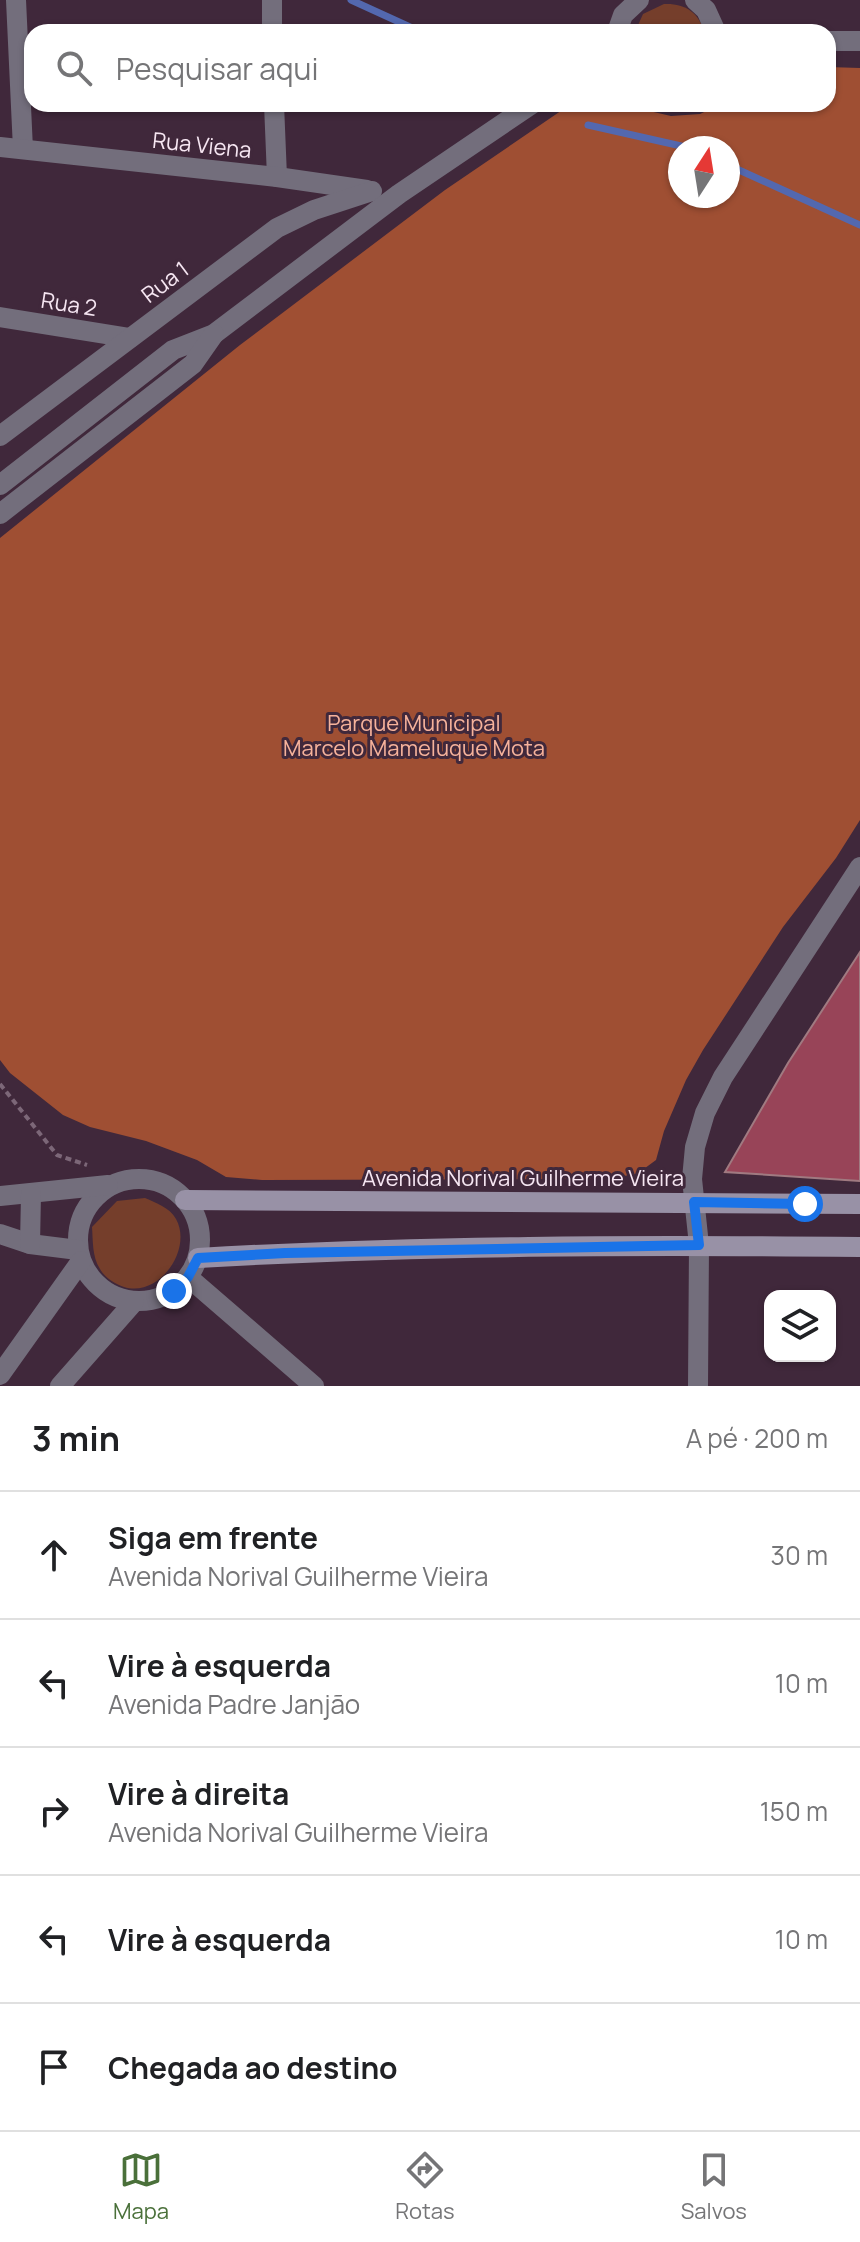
<!DOCTYPE html>
<html lang="pt">
<meta charset="utf-8">
<style>
body{margin:0;font-family:Manrope,sans-serif;background:#f6f6f6;color:#202124}
.controls{position:absolute;right:24px;bottom:24px;display:grid;overflow:hidden;border-radius:16px;box-shadow:0 2px 6px #0004}
.controls button{width:72px;height:72px;display:grid;place-items:center;padding:0;border:0;border-bottom:2px solid #e0e0e0;background:#fff;color:#202124;font:40px sans-serif}
.compass{position:absolute;left:668px;top:136px;width:72px;height:72px;border-radius:50%;background:#fff;box-shadow:0 2px 6px #0004;rotate:12deg}
.stop{position:absolute;width:24px;height:24px;margin:-18px;border:6px solid #1a73e8;border-radius:50%;background:#fff}
.stop.end{background:#1a73e8;border-color:#fff;box-shadow:0 2px 8px #0008}
.list{margin:0;padding:0;list-style:none}
h2{display:flex;justify-content:space-between;align-items:center;height:104px;margin:0;padding:0 32px;font-size:34px}
h2 small{font-size:26px;font-weight:400;color:#757577}
.list li{display:grid;grid-template-columns:52px 1fr auto;gap:24px;align-items:center;box-sizing:border-box;height:128px;padding:0 32px;border-top:2px solid #e0e0e0}
.list b{display:block;font-size:30px;white-space:nowrap}
.list p{margin:0;font-size:26px;white-space:nowrap;color:#757577}
.list em{font-size:26px;font-style:normal;color:#757577}
.icon{flex:none;width:44px;height:44px;fill:none;stroke:currentColor;stroke-width:2;stroke-linecap:round;stroke-linejoin:round}
.map{position:relative;flex:none;width:860px;height:1386px;overflow:hidden}
.search{position:absolute;background:#fff;box-shadow:0 2px 6px #0004;left:24px;right:24px;top:24px;height:88px;display:flex;align-items:center;gap:20px;box-sizing:border-box;padding:0 28px;border-radius:24px;color:#757577;font-size:30px}
.sheet{height:744px;background:#fff}
nav{display:flex;justify-content:space-around;align-items:center;box-sizing:border-box;height:112px;border-top:2px solid #e0e0e0;background:#fff;font-size:22px;color:#757577}
nav a{display:grid;justify-items:center;gap:4px}
nav .on{color:#4a703a}
.map>svg:first-child{display:block}
.green{fill:#753e2b}
.forest{fill:#9f4f33;fill-rule:evenodd}
.lines{fill:none;stroke-linecap:round;stroke-linejoin:round}
.stream{stroke:#5368af;stroke-width:7}
.building{fill:#984458;stroke:#a07a81;stroke-width:2}
.path{stroke:#7c6778;stroke-width:4;stroke-dasharray:6 4;stroke-linecap:butt}
.street{stroke:#736e7c;stroke-width:20}
.secondary{stroke:#9891a6;stroke-width:20}
.route{stroke:#1a73e8;stroke-width:10}
.labels{text-anchor:middle;stroke-width:6;stroke-linejoin:round;paint-order:stroke}
.street-label{font-size:22px;fill:#f6e6f2;stroke:#40283b}
.park-label{font-size:22px;fill:#f6b29b;stroke:#40283b}
</style>
<div class="map">
<svg width="860" height="1386" viewBox="0 0 860 1386">
<rect width="100%" height="100%" fill="#40283b"/>
<g class="green">
<path d="M664 4C684 3 699 12 704 32H635L643 14Z"/>
<path d="M145 1198C156 1203 169 1207 176 1219 193 1249 159 1298 124 1287 115 1284 105 1278 100 1269 92 1257 93 1240 92 1227L117 1201Z"/>
</g>
<path class="forest" d="M828 67 860 68V820L836 858 783 927 703 1050 686 1080 664 1131 656 1160 637 1174 603 1179 262 1180 226 1177 197 1160 146 1141 90 1127 63 1115 10 1073 0 1060V538L240 345 445 190 571 104H635L645 110 671 116 700 114 721 104H828ZM680 148H728V196H680Z"/>
<g class="lines">
<g class="stream">
<polyline points="351,0 421,32"/>
<polyline points="588,125 690,148"/>
<polyline points="728,165 860,225"/>
</g>
</g>
<polygon class="building" points="860,952 860,1181 725,1172 788,1063"/>
<g class="lines">
<polyline class="path" points="0,1084 57,1155 87,1165"/>
<g class="street">
<polyline points="16,0 23,149"/>
<polyline points="272,0 272,32"/>
<polyline points="695,0 706,10 716,32"/>
<polyline points="617,32 623,15 639,0"/>
<polyline points="828,41 860,41"/>
<polyline points="274,104 277,177"/>
<polyline points="0,147 277,177 367,190"/>
<polyline points="0,317 130,338"/>
<polyline points="0,436 277,228 314,210 372,191"/>
<polyline points="0,485 173,350 214,334 399,194 532,104"/>
<polyline points="0,514 193,364 214,334"/>
<circle cx="139" cy="1240" r="61"/>
<polyline points="0,1196 108,1185"/>
<polyline points="0,1234 30,1244 78,1250"/>
<polyline points="30,1244 31,1194"/>
<polyline points="188,1277 314,1386"/>
<polyline points="0,1375 81,1261"/>
<polyline points="60,1386 134,1302"/>
<polyline points="698,1386 699,1245 692,1179 695,1147 705,1113 723,1077 860,867"/>
</g>
<g class="secondary">
<polyline points="185,1200 860,1204"/>
<path d="M198 1258C418 1245 640 1245 860 1247"/>
</g>
</g>
<g class="lines">
<polyline class="route" points="174,1291 188,1277 198,1258 285,1253 699,1245 694,1202 805,1204"/>
</g>
<g class="labels">
<g class="street-label">
<text transform="translate(202 145) rotate(6)" y="8">Rua Viena</text>
<text transform="translate(165 282) rotate(-37)" y="8">Rua 1</text>
<text transform="translate(69 304) rotate(9)" y="8">Rua 2</text>
<text x="523" y="1186">Avenida Norival Guilherme Vieira</text>
</g>
<g class="park-label">
<text x="414" y="731">Parque Municipal<tspan x="414" dy="25">Marcelo Mameluque Mota</tspan></text>
</g>
</g>
</svg>
<div class="controls">
<button><svg class="icon" aria-label="layers" viewBox="0 0 24 24"><path d="M12 4l9 5-9 5-9-5zM3 14l9 5 9-5"/></svg></button>
</div>
<svg class="compass" viewBox="-18 -18 36 36"><path d="M0-13l5 13h-10z" fill="#e53935"/><path d="M0 13l5-13h-10z" fill="#757577"/></svg>
<div class="stop" style="left:805px;top:1204px"></div>
<div class="stop end" style="left:174px;top:1291px"></div>
<div class="search"><svg class="icon" aria-label="search" viewBox="0 0 24 24"><circle cx="10" cy="10" r="6"/><path d="M15 15l6 6"/></svg>Pesquisar aqui</div>
</div>
<section class="sheet">
<h2>3 min<small>A pé · 200 m</small></h2>
<ul class="list">
<li><svg class="icon" aria-label="ahead" viewBox="0 0 24 24"><path d="M12 20V5M6 11l6-6 6 6"/></svg><div><b>Siga em frente</b><p>Avenida Norival Guilherme Vieira</p></div><em>30 m</em></li>
<li><svg class="icon" aria-label="left" viewBox="0 0 24 24"><path d="M17 20v-9H6M10 6l-5 5 5 5"/></svg><div><b>Vire à esquerda</b><p>Avenida Padre Janjão</p></div><em>10 m</em></li>
<li><svg class="icon" aria-label="right" viewBox="0 0 24 24"><path d="M7 20v-9h11M14 6l5 5-5 5"/></svg><div><b>Vire à direita</b><p>Avenida Norival Guilherme Vieira</p></div><em>150 m</em></li>
<li><svg class="icon" aria-label="left" viewBox="0 0 24 24"><path d="M17 20v-9H6M10 6l-5 5 5 5"/></svg><div><b>Vire à esquerda</b></div><em>10 m</em></li>
<li><svg class="icon" aria-label="arrive" viewBox="0 0 24 24"><path d="M6 21V4h12l-3 4 3 4H6"/></svg><div><b>Chegada ao destino</b></div></li>
</ul>
</section>
<nav>
<a class="on"><svg class="icon" aria-label="map" viewBox="0 0 24 24"><path d="M3 6l6-2 6 2 6-2v14l-6 2-6-2-6 2zM9 4v14M15 6v14"/></svg>Mapa</a>
<a><svg class="icon" aria-label="directions" viewBox="0 0 24 24"><path d="M12 3l9 9-9 9-9-9zM9 14v-3h6M13 9l2 2-2 2"/></svg>Rotas</a>
<a><svg class="icon" aria-label="saved" viewBox="0 0 24 24"><path d="M7 4h10v16l-5-4-5 4z"/></svg>Salvos</a>
</nav>
